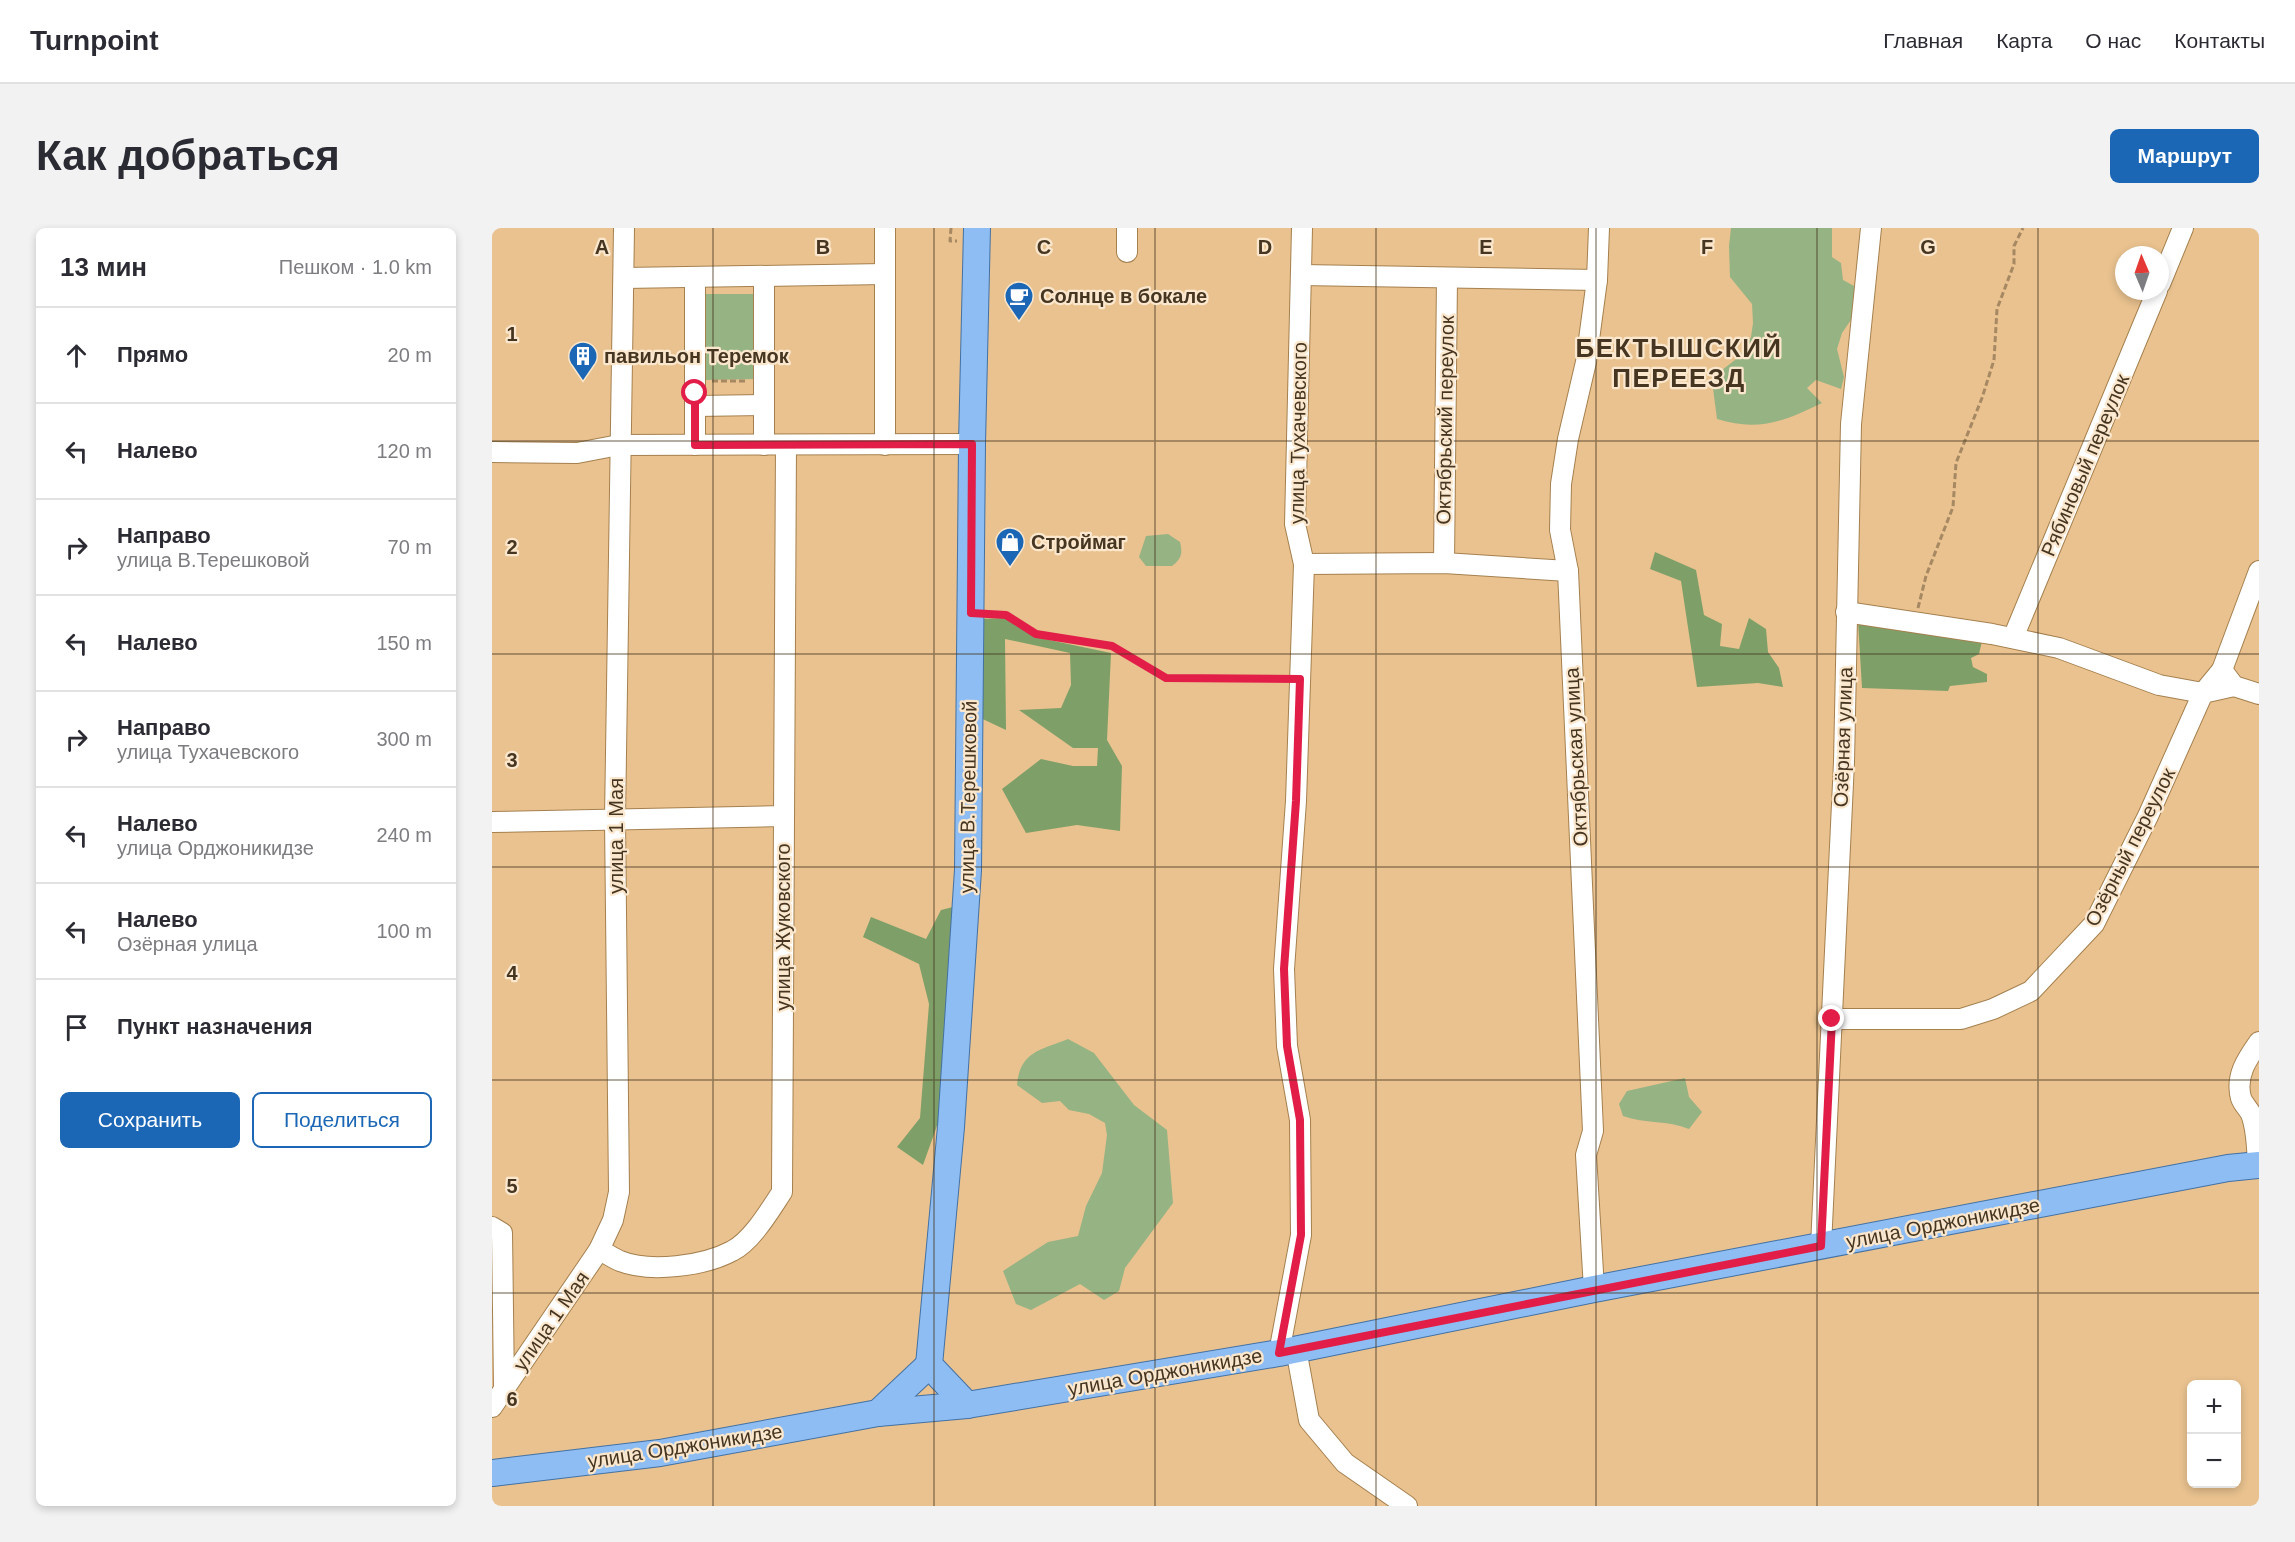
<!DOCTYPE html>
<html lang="ru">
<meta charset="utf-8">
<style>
body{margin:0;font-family:Arial,sans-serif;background:#f2f2f3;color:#2b2b33}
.controls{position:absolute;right:18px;bottom:18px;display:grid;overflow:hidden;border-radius:9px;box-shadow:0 3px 9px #0003}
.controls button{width:54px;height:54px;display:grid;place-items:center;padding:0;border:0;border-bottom:2px solid #e1e1e2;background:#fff;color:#2b2b33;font:30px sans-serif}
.compass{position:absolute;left:1623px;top:18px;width:54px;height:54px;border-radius:50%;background:#fff;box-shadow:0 3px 9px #0003;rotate:358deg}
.stop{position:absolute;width:18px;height:18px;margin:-14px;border:4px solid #e11d48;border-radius:50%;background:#fff}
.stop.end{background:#e11d48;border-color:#fff;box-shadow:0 2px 6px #0008}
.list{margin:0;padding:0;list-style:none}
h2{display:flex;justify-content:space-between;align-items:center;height:78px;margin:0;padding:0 24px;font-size:26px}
h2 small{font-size:20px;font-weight:400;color:#7c7c81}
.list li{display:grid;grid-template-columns:39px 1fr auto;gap:18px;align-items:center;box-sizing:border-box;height:96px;padding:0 24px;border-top:2px solid #e1e1e2}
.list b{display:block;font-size:22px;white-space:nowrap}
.list p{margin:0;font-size:20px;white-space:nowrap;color:#7c7c81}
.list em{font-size:20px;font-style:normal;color:#7c7c81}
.actions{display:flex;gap:12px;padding:18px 24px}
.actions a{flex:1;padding:14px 0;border:2px solid #1b67b6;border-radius:9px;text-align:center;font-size:21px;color:#1b67b6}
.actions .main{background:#1b67b6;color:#fff}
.icon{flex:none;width:33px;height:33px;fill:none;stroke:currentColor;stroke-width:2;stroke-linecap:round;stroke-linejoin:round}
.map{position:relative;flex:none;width:1767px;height:1278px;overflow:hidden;border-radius:9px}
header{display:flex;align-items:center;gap:36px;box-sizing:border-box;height:84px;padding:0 30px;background:#fff;border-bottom:2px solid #e1e1e2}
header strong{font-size:28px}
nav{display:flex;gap:33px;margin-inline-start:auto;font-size:21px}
.intro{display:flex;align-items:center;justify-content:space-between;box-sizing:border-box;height:144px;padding:0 36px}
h1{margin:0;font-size:42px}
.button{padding:15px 27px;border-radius:9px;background:#1b67b6;color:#fff;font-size:21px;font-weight:700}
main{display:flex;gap:36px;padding:0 36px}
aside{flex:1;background:#fff;border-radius:9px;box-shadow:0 3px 9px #0003}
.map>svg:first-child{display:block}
.green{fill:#96b384}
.forest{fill:#7ea068}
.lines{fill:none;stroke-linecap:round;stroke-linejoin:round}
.minor-casing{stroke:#a5804f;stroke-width:22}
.major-casing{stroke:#4371a4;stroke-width:28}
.path{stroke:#a68862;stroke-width:3;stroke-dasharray:6 3;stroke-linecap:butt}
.minor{stroke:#fff;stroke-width:20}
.major{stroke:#8ebdf3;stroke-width:26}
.route{stroke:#e11d48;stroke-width:8}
.grid{fill:none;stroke:#463621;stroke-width:1.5;stroke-opacity:0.55}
.labels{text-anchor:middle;stroke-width:4.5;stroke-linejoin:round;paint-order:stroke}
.poi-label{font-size:20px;font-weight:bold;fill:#463621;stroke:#fbe7cd;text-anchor:start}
.street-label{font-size:20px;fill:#463621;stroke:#fbe7cd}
.district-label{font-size:26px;font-weight:bold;letter-spacing:1.5px;fill:#463621;stroke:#fbe7cd}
.grid-label{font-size:20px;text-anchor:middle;font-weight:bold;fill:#463621;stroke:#fbe7cd;stroke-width:4.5;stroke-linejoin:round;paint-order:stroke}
</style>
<header>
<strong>Turnpoint</strong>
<nav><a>Главная</a><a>Карта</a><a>О нас</a><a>Контакты</a></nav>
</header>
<div class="intro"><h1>Как добраться</h1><a class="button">Маршрут</a></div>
<main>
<aside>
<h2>13 мин<small>Пешком · 1.0 km</small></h2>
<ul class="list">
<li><svg class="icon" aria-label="ahead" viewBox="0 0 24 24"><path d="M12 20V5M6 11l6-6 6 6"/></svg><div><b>Прямо</b></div><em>20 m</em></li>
<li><svg class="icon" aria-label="left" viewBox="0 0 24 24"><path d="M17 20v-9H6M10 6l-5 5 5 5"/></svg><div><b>Налево</b></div><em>120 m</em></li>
<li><svg class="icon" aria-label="right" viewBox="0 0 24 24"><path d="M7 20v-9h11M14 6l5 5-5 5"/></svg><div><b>Направо</b><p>улица В.Терешковой</p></div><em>70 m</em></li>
<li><svg class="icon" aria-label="left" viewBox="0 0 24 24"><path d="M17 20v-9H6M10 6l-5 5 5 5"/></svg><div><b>Налево</b></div><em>150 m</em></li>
<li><svg class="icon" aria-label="right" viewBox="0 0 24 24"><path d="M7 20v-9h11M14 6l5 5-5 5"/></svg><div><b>Направо</b><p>улица Тухачевского</p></div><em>300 m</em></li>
<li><svg class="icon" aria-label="left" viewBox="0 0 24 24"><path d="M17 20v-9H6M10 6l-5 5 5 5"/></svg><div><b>Налево</b><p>улица Орджоникидзе</p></div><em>240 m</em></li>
<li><svg class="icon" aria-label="left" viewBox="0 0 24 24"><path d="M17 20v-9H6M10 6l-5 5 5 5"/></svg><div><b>Налево</b><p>Озёрная улица</p></div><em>100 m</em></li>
<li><svg class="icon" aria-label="arrive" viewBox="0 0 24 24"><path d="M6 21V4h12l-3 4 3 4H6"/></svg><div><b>Пункт назначения</b></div></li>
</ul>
<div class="actions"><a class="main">Сохранить</a><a>Поделиться</a></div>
</aside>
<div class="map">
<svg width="1767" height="1278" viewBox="0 0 1767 1278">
<rect width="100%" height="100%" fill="#e9c28f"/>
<g class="green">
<path d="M1239 0H1340V29L1349 35 1351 52 1364 59 1363 86 1350 105 1345 121 1352 149 1349 161 1324 152 1315 160 1330 175C1293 193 1266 204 1225 191L1221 160 1225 146 1248 128 1259 109 1261 95 1260 76 1238 49 1237 18Z"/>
<polygon points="213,66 264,66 264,151 213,152"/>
<path d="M676 306 688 314C691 326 689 331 680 338H654L647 329 654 308Z"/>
<path d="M576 811 602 825 642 877 675 902 681 975 633 1040 627 1063 612 1072 588 1056 539 1082 524 1076 511 1043 556 1014 586 1008 594 978 610 945 615 907 613 895 597 886 577 882 568 873 550 875 525 857C528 823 549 822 576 811Z"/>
<path d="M1193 850 1197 869 1210 884 1197 901C1176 892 1153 896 1131 888L1127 876 1135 863Z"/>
</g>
<g class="forest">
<polygon points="1163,324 1204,342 1212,387 1230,396 1228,418 1247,421 1257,390 1274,401 1276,424 1287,440 1291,459 1266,455 1205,459 1189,353 1158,341"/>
<polygon points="514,390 543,409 619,425 615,512 630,538 628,603 585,597 534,605 510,561 549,531 581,538 605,538 606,520 581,520 527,482 569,480 579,457 578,425 513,411 514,502 480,486 483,391"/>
<polygon points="1366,393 1491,409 1487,426 1479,430 1481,439 1495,446 1495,454 1458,458 1456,463 1370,460"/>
<polygon points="465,678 451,881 431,937 405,919 428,890 437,776 427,736 371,709 379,689 434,711 449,682"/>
</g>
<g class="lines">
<g class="minor-casing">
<g id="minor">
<polyline points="393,0 393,217"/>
<polyline points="635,24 635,0"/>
<polyline points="809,47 1105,52"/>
<polyline points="272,48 272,217"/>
<polyline points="132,50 393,46"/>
<polyline points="1668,56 1691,0"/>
<polyline points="203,178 272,177"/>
<polyline points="203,217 203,49"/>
<polyline points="0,224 85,225 127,217 480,216"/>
<polyline points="952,335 955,50"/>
<polyline points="812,336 952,335 1076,343"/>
<polyline points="1354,384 1500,406 1567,420 1667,457 1711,465 1730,442 1742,458 1767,466"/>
<polyline points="1521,410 1665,63"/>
<polyline points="1730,442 1767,343"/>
<polyline points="0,594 291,588"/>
<polyline points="1339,791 1469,791 1501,781 1539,763 1602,696 1656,588 1711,465 1742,458"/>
<path d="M1766 937C1765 920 1765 901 1759 886 1756 880 1751 876 1749 870 1743 848 1755 831 1767 814"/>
<polyline points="0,999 10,1005 12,1160"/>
<polyline points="1329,1018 1352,534 1359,196 1379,0"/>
<path d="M107 1022C114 1025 121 1030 128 1033 158 1045 212 1038 240 1023 260 1013 278 982 290 964L294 217"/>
<polyline points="1102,1061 1094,927 1101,903 1076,343 1068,302 1069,256 1076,211 1094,134 1105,52 1107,0"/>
<polyline points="804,1121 817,1192 853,1235 915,1278"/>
<polyline points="787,1125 809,1007 808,892 795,818 792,741 804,573 812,336 803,296 810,0"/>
<polyline points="0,1179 107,1022 121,992 127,964 123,591 132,0"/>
</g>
</g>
<g class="major-casing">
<g id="major">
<polyline points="475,1177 437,1137 459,899 476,642 480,216 485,0"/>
<polyline points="386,1185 437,1137"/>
<polyline points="0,1245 168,1225 386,1185 475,1177 787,1125 1102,1061 1736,940 1767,937"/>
</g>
</g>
<g class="path">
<polyline points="459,0 458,13 465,13"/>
<polyline points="220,153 255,153"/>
<polyline points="1426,380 1434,348 1461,279 1464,235 1490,170 1502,132 1505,81 1522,36 1522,18 1531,0"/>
<polyline points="498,386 514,387 544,406 620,418 674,450 792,451"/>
</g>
<use href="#minor" class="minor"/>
<use href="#major" class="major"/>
</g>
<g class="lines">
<polyline class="route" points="203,165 203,217 480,216 479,385 514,387 544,406 620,418 674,450 808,451 804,573 792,741 795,818 808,892 809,1007 787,1125 1329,1018 1340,791"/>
</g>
<path class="grid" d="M221 0V1278M442 0V1278M663 0V1278M884 0V1278M1104 0V1278M1325 0V1278M1546 0V1278M0 213H1767M0 426H1767M0 639H1767M0 852H1767M0 1065H1767"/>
<defs>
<g id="cafe-pin" transform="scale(1.5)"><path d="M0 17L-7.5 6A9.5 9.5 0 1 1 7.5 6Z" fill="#1b67b6" stroke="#fbe7cd"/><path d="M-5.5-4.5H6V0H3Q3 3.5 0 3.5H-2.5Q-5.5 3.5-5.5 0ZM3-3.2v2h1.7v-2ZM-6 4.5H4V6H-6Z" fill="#fff"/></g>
<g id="building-pin" transform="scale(1.5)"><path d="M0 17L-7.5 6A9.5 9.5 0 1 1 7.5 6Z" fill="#1b67b6" stroke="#fbe7cd"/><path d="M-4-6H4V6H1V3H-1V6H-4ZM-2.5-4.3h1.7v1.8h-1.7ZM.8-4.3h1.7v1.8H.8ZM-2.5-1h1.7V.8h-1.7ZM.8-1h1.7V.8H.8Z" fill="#fff"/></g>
<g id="shop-pin" transform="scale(1.5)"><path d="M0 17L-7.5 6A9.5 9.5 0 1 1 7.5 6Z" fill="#1b67b6" stroke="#fbe7cd"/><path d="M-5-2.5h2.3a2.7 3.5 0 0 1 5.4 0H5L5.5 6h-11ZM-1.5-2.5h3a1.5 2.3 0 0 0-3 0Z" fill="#fff"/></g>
</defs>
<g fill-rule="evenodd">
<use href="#cafe-pin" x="527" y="68"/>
<use href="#building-pin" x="91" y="128"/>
<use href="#shop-pin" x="518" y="314"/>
</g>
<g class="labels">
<g class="poi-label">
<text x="548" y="75">Солнце в бокале</text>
<text x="112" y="135">павильон Теремок</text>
<text x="539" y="321">Строймаг</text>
</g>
<g class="street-label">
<text transform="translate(953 192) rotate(-89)" y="7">Октябрьский переулок</text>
<text transform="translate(806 205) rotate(-89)" y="7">улица Тухачевского</text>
<text transform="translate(1593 237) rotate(-67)" y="7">Рябиновый переулок</text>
<text transform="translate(1351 509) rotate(-88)" y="7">Озёрная улица</text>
<text transform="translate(1084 529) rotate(-93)" y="7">Октябрьская улица</text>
<text transform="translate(476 569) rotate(-89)" y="7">улица В.Терешковой</text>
<text transform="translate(124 608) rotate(-90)" y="7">улица 1 Мая</text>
<text transform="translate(1638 619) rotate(-63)" y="7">Озёрный переулок</text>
<text transform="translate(291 699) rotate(-90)" y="7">улица Жуковского</text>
<text transform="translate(1451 995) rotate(-11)" y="7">улица Орджоникидзе</text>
<text transform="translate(59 1093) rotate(-55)" y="7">улица 1 Мая</text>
<text transform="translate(673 1144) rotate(-10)" y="7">улица Орджоникидзе</text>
<text transform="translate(193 1218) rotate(-9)" y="7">улица Орджоникидзе</text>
</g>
<g class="district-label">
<text x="1187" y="129">БЕКТЫШСКИЙ<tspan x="1187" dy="30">ПЕРЕЕЗД</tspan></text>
</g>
</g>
<g class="grid-label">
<text x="110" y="26">A</text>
<text x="331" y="26">B</text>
<text x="552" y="26">C</text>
<text x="773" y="26">D</text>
<text x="994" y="26">E</text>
<text x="1215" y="26">F</text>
<text x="1436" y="26">G</text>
<text x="20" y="113">1</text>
<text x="20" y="326">2</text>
<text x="20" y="539">3</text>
<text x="20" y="752">4</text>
<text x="20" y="965">5</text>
<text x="20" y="1178">6</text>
</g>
</svg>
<div class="controls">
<button>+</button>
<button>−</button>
</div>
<svg class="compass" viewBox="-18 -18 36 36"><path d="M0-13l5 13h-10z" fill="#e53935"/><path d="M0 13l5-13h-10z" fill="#7c7c81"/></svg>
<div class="stop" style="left:203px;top:165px"></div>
<div class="stop end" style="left:1340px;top:791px"></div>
</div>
</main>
